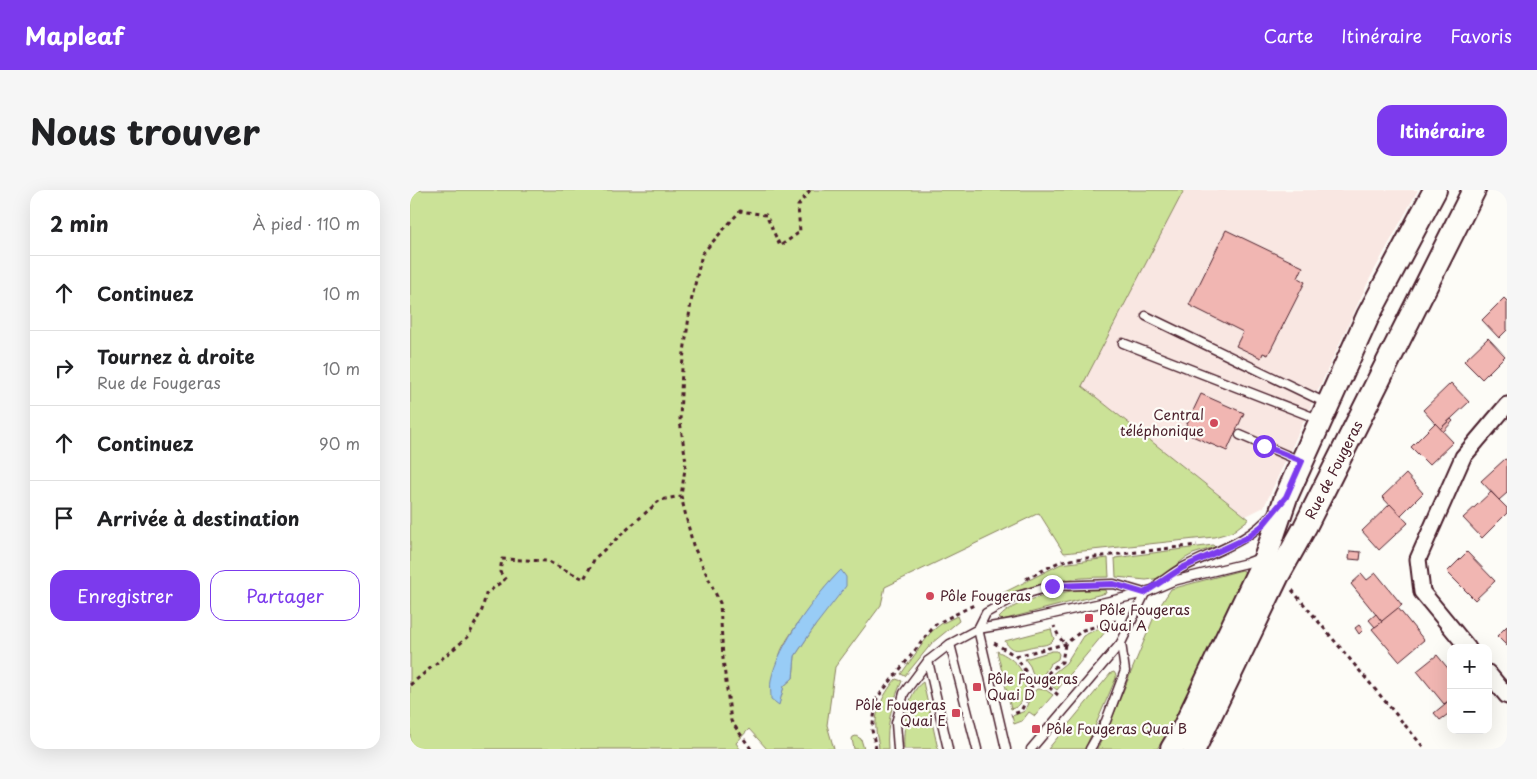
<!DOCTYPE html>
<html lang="fr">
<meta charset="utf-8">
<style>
body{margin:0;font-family:"Playpen Sans",sans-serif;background:#f6f6f6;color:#202124}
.controls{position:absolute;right:15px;bottom:15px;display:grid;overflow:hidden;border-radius:10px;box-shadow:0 5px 20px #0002}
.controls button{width:45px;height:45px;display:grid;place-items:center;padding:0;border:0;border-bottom:1px solid #e0e0e0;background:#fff;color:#202124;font:25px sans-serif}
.stop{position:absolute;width:15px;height:15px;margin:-11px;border:4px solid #7c3aed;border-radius:50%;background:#fff}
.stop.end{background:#7c3aed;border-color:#fff;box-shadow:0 1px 5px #0008}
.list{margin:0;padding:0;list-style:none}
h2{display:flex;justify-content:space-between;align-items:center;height:65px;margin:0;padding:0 20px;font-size:21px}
h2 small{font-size:16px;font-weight:400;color:#757577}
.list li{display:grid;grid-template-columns:32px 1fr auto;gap:15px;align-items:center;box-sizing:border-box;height:75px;padding:0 20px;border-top:1px solid #e0e0e0}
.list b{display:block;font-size:19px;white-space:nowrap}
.list p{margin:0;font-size:16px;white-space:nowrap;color:#757577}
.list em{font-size:16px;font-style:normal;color:#757577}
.actions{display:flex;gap:10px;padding:15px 20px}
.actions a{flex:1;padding:11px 0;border:1px solid #7c3aed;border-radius:15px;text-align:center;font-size:18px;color:#7c3aed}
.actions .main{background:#7c3aed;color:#fff}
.icon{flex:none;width:28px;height:28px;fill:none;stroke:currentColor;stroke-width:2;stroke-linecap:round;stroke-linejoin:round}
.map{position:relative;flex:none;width:1097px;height:559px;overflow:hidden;border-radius:15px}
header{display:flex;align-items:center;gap:30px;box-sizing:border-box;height:70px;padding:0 25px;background:#7c3aed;color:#fff}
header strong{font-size:24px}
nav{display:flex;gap:28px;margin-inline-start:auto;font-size:18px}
.intro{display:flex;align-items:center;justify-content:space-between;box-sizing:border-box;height:120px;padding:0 30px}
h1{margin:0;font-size:35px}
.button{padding:12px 22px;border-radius:15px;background:#7c3aed;color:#fff;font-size:18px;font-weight:700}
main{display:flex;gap:30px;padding:0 30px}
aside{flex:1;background:#fff;border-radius:15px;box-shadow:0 5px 20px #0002}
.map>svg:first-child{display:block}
.built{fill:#f9e7e2}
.green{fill:#cbe297;stroke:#8a8061;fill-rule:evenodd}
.water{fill:#98ccf6;stroke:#7987a5}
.building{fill:#f1b6b2;stroke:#4a1f2b}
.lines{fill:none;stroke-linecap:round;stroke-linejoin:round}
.service-casing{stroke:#4a1f2b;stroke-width:11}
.minor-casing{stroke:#4a1f2b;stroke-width:19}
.secondary-casing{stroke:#4a1f2b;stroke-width:26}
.path{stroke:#4a1f2b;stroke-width:3;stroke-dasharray:4 4;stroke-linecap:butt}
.service{stroke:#fdfcf7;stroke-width:8}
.minor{stroke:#fdfcf7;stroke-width:15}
.secondary{stroke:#fdfcf7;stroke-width:22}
.route{stroke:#7c3aed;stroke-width:6}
.poi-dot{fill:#d1495b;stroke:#fdfcf7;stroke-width:2}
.labels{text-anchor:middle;stroke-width:4.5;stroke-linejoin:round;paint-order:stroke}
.poi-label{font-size:14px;fill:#4a1f2b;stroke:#fdfcf7;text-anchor:start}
.street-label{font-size:14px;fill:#4a1f2b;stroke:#fdfcf7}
</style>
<header>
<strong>Mapleaf</strong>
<nav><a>Carte</a><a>Itinéraire</a><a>Favoris</a></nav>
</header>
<div class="intro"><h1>Nous trouver</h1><a class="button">Itinéraire</a></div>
<main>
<aside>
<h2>2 min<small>À pied · 110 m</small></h2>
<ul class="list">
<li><svg class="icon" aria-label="ahead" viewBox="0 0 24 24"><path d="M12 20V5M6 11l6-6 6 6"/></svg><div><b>Continuez</b></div><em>10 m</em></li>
<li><svg class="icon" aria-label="right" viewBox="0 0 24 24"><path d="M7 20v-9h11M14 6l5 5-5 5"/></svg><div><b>Tournez à droite</b><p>Rue de Fougeras</p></div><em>10 m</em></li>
<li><svg class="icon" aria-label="ahead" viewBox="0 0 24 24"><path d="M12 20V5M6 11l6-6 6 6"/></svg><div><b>Continuez</b></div><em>90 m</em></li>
<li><svg class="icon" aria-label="arrive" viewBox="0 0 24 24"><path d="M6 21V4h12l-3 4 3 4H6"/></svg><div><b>Arrivée à destination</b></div></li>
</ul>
<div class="actions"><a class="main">Enregistrer</a><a>Partager</a></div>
</aside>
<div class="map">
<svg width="1097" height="559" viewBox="0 0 1097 559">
<rect width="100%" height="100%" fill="#fdfcf7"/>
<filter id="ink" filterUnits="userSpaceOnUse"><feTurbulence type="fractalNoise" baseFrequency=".02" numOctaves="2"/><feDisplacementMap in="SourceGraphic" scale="10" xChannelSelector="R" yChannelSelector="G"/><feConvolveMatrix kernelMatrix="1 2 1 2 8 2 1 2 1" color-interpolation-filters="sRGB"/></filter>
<g filter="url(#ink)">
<polygon class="built" points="774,0 1008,0 959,90 854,317 836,326 672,196"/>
<g class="green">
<path d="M0 0H774L672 196 839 329 822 342 804 347 654 363 629 323 475 397 471 415 425 477 417 535 424 559H357L339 539 326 553 330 559H0ZM431 380 405 436 385 466 383 488 374 496 369 514C369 503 367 474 370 464 374 448 418 392 431 380Z"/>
<polygon points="803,355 805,357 783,364 774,369 751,388 736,390 706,387 705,368"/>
<path d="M698 368 699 387C659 387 627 393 589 407V405L651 374Z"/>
<polygon points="832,380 834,381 836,384 764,533 747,559 687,559 698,538 746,422 761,399"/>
<path d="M670 400H695L696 403 592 430 589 428C605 409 646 403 670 400Z"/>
<polygon points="547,426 549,431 522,453 495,486 491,484 521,442 531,434"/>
<path d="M641 439 644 449C638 456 633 455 625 456 613 458 602 465 595 451Z"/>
<path d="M687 439 696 441 647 500C642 496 637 493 640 486L656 473 673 446Z"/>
<path d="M587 461C605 469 620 483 614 505 612 513 609 517 601 519Z"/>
<polygon points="642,461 647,461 649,464 648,469 640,474 631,489 627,491 625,490 620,476 615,469"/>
<polygon points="704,482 706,485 706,488 675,559 638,559 701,483"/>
<path d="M486 489 492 491C482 513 476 535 478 559H469C469 552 466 546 466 540 464 521 475 502 486 489Z"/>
<path d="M513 492 528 559H494C493 540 496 503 513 492Z"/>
<polygon points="627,499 636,500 643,505 625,526 619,522 612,531 604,534 602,526 615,521 621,504"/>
<polygon points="446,546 451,549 454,559 444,559 442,549 443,547"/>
</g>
<path class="water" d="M431 380 436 387V396L405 436 385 466 383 488 374 496 369 515 361 509C361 503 360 496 361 490 368 455 406 405 431 380Z"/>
<g class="building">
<polygon points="816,40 893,77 888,88 895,92 858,165 853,163 851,168 826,156 833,142 779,115"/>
<polygon points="1094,108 1097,111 1097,140 1089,148 1072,130"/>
<polygon points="1078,148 1095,166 1072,189 1054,171"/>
<polygon points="1041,193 1059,212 1030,239 1013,220"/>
<polygon points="791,204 834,223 817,261 773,242"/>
<polygon points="1041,229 1043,231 1033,242 1030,239"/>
<polygon points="1025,233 1043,252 1019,275 1001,257"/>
<polygon points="1095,269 1097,270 1097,303 1089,310 1071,291"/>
<polygon points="996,284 1013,303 990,326 972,307"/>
<polygon points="1081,302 1097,318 1097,323 1072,348 1053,328"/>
<polygon points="980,314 998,333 969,360 952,341"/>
<polygon points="940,361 951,362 950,370 939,369"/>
<polygon points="1057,362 1085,391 1065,410 1037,382"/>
<polygon points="966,383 992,415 972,432 941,394 952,384 957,390"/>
<polygon points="988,418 1014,450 989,471 962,439"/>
<polygon points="966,424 972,432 965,437 959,430"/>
<polygon points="949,435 953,440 949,444 945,438"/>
<polygon points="1097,436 1097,456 1087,446"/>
<polygon points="1027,465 1041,482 1041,509 1034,514 1007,481"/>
<polygon points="1041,509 1041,522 1030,530 1024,523"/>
</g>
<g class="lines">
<g class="service-casing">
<g id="service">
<polyline points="736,126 916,213"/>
<polyline points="713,153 908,229"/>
<polyline points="830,245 890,271"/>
<path d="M749 393C757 388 764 382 772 378 804 361 838 353 862 324"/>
<polyline points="540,454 567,559"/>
<polyline points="518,471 538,559"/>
<polyline points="488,559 486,533 494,503 518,471 540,454 568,439 603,433 735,403 763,391 837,373 850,368"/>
<polyline points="596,559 568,439 576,423 605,407 642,396 704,394 731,402"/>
<polyline points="621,559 711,453 735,403 738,401"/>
<polyline points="680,559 696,531 715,481 711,453"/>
</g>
</g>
<g class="minor-casing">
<g id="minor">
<polyline points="1058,458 1012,402 1008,369 1053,267 1097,215"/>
<polyline points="1078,483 1097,506"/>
</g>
</g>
<g class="secondary-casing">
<g id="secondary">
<polyline points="762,559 771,544 856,366 876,307 958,126 1025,0"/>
<polyline points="784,559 867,387 895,337 1064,0"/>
</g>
</g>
<g class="path">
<polyline points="616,389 651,371 787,355"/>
<polyline points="882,400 1015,559"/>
<polyline points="584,453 606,466 619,487 618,507 611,521 601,525"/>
<polyline points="606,466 655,454 673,440 706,431"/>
<polyline points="633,492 648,505"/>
<polyline points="0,495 58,447 72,420 76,404 95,389 90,382 92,369 137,371 174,389 185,368 250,310 271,306"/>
<path d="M619 497C635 494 632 489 642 479 645 477 649 474 652 472L655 454 649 447 644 436"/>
<polyline points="341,559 321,531 313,469 310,413 283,355 271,306 276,272 270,231 272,177 281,112 292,64 330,21 356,25 370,56 390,42 388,16 400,0"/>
<polyline points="466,559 462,540 467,508 526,434 566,414"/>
</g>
<use href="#service" class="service"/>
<use href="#minor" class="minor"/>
<use href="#secondary" class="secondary"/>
</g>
</g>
<g class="lines" filter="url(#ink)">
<polyline class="route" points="642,396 704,394 734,403 772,378 835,349 852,336 876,307 892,271 854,256"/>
</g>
<g class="poi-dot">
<circle cx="804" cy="233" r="5"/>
<circle cx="520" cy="406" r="5"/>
<rect x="674" y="423" width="10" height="10" rx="2.5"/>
<rect x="562" y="492" width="10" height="10" rx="2.5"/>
<rect x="541" y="518" width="10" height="10" rx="2.5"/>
<rect x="621" y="534" width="10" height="10" rx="2.5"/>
</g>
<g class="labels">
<g class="poi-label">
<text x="794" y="230" text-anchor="end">Central<tspan x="794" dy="16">téléphonique</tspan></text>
<text x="530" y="411">Pôle Fougeras</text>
<text x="689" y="425">Pôle Fougeras<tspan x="689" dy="16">Quai A</tspan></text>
<text x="577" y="494">Pôle Fougeras<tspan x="577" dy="16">Quai D</tspan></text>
<text x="536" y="520" text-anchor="end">Pôle Fougeras<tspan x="536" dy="16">Quai E</tspan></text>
<text x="636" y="544">Pôle Fougeras Quai B</text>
</g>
<g class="street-label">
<text transform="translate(924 280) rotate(-63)" y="5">Rue de Fougeras</text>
</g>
</g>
</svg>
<div class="controls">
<button>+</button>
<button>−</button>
</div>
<div class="stop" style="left:854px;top:256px"></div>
<div class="stop end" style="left:642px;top:396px"></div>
</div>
</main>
